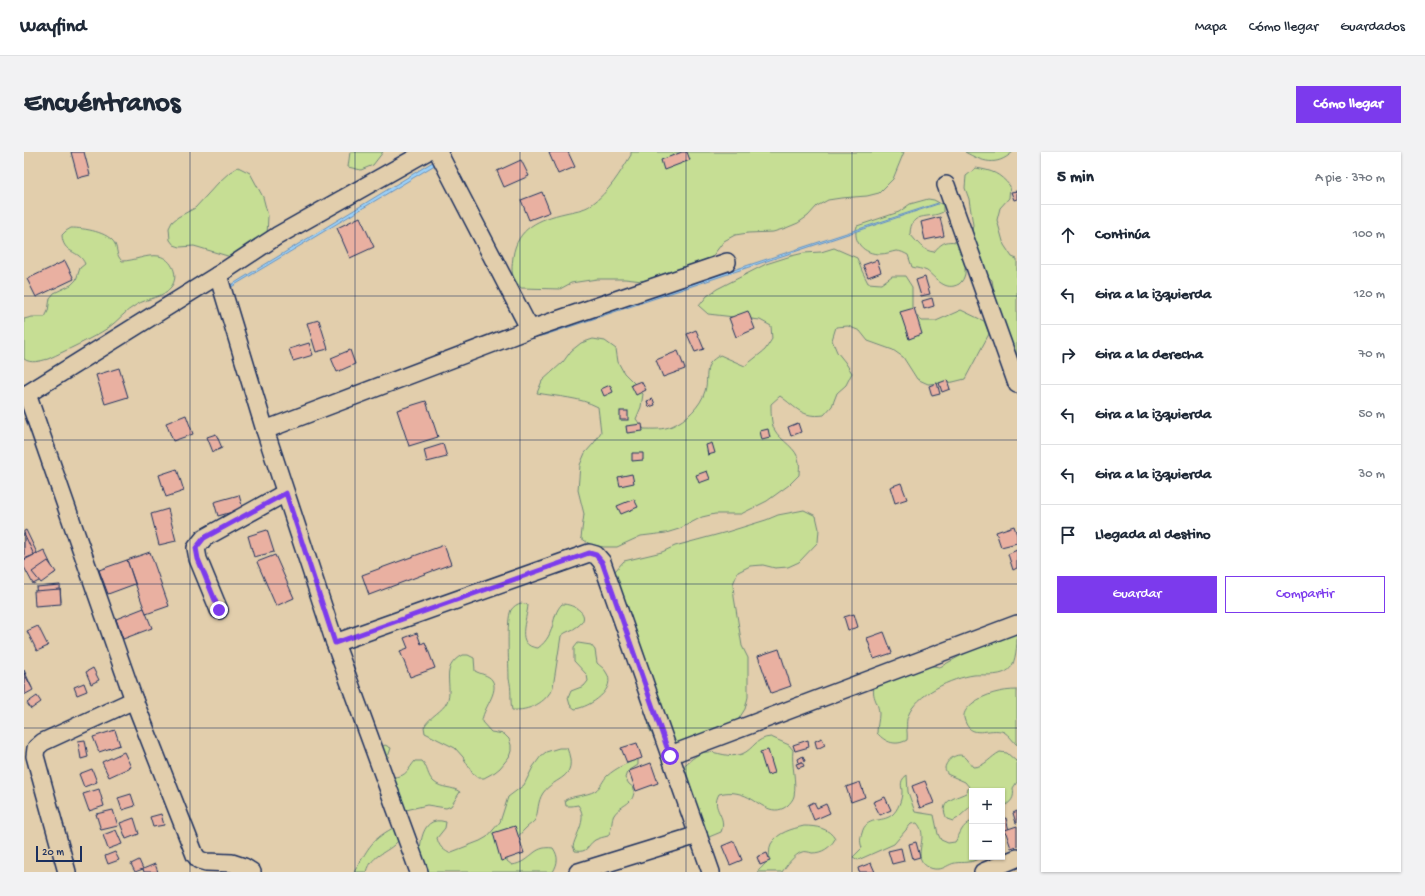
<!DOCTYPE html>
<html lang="es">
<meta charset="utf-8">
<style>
body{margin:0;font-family:"Gochi Hand",sans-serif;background:#f2f2f3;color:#1f2937}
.controls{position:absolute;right:12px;bottom:12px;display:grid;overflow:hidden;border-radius:0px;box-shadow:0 1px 3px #0004}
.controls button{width:36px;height:36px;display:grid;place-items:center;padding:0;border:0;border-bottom:1px solid #e0e1e3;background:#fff;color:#1f2937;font:20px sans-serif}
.scale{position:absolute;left:12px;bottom:10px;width:46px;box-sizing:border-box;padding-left:4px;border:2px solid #1b2f5e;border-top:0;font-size:11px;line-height:14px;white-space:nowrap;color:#1b2f5e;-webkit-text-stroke:3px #e2ceac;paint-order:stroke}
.stop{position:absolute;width:12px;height:12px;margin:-9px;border:3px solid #7c3aed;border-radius:50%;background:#fff}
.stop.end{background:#7c3aed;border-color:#fff;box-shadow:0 1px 4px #0008}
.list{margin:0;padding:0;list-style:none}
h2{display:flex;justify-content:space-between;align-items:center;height:52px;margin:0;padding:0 16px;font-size:17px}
h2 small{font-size:13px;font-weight:400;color:#747a83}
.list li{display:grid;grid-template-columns:26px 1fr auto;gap:12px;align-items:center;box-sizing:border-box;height:60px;padding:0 16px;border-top:1px solid #e0e1e3}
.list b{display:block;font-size:15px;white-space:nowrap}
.list em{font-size:13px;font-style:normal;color:#747a83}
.actions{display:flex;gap:8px;padding:12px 16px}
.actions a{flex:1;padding:9px 0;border:1px solid #7c3aed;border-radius:0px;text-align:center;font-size:14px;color:#7c3aed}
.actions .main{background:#7c3aed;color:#fff}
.icon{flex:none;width:22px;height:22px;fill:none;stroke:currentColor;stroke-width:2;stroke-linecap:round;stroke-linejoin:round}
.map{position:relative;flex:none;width:993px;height:720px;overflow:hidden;border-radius:0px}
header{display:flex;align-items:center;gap:24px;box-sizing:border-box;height:56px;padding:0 20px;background:#fff;border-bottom:1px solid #e0e1e3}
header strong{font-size:19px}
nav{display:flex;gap:22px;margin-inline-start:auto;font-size:14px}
.intro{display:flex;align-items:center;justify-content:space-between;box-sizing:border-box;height:96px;padding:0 24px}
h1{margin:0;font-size:28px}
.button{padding:10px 18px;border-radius:0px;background:#7c3aed;color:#fff;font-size:14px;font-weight:700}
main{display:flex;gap:24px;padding:0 24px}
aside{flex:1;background:#fff;border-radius:0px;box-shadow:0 1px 3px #0004}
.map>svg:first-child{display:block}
.green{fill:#c6de94;stroke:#708679}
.water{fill:#9cd2fa;stroke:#6891bc}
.building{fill:#e9b0a1;stroke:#1b2f5e}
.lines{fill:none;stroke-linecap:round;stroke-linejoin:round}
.minor-casing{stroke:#1b2f5e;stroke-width:20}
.minor{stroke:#e2ceac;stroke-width:17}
.route{stroke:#7c3aed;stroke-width:5}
.grid{fill:none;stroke:#1b2f5e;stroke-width:1;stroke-opacity:0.55}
</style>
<header>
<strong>Wayfind</strong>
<nav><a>Mapa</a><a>Cómo llegar</a><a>Guardados</a></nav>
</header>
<div class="intro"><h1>Encuéntranos</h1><a class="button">Cómo llegar</a></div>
<main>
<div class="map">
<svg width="993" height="720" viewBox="0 0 993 720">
<rect width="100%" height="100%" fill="#e2ceac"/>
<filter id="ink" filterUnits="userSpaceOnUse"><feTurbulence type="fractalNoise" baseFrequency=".025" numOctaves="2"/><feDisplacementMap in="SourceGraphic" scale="8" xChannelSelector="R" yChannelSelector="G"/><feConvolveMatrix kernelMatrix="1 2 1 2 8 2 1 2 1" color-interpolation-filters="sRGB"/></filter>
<g filter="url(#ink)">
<g class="green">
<polygon points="326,0 359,0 349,13 337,18 324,15"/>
<path d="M607 0H880L869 27 855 41 843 44 817 46 804 48 793 54 784 64 774 71 762 76 749 80 724 81 711 83 700 89 684 110 627 130 601 127H573L547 131 536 137 497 136C487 124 487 121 489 105 493 76 515 67 541 61 549 59 560 58 567 53 585 40 596 21 607 3Z"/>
<path d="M941 0H989C972 15 959 10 941 0Z"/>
<polygon points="214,15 226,21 239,45 244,64 243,84 207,105 170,94 156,95 150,93 146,88 145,76 148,70 154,65 171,56 195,30 206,20"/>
<path d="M952 16C969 19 975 21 986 34L985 46 976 56 973 68 980 93 988 105 993 107V233L967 152 970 140 968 128 949 112 947 85 949 73 945 47 941 36 942 24Z"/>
<path d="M904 47 910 48 919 53V60C904 68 887 58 886 82 893 90 899 99 910 100 916 92 922 88 932 90 938 99 942 112 941 122 940 126 938 130 935 132 921 140 912 126 903 119 899 117 892 116 888 115L884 103C880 101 877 99 872 99 867 100 862 102 856 102 840 102 828 90 833 74L875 60 886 52Z"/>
<path d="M47 76C60 76 85 80 91 92 94 99 92 103 98 109 110 109 123 102 135 104 148 107 156 124 147 135 139 146 123 146 112 153 101 159 94 169 84 176 67 187 43 198 24 207 16 209 7 212 0 207V167L8 165H21L24 159 26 146 30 141 47 133 52 128 56 116 61 112C55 97 39 103 38 83L42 79Z"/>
<path d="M810 96 833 106 838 119 844 131 857 132 868 124H881L888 135V160L898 169H912L937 158 960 169 965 182 941 227 929 230 904 232 893 227 879 205 869 198 844 189 836 179 824 174 812 175 808 188 813 200 821 210 828 221 822 233 813 241 808 254 800 263C778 266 773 256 756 244L747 252C747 260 747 270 750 277 757 290 773 295 775 310 776 314 775 319 775 323L765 333 743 349 717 362H691L678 365 655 377 642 381 617 384 593 395H580L567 393 557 386 560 362 554 338 556 313 561 301 570 291 577 280 574 255C555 245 534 245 513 241L518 229 539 210 547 199 557 191 569 187 581 189 592 197 594 210 600 221 610 231 619 242 617 255 612 267 620 277C628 277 639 278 648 274 662 268 677 254 681 239 684 230 681 219 686 211 688 208 693 205 696 203L721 214 741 198 748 187 747 174 736 168 684 162 675 154 683 144 693 137 742 112 767 104 780 101 797 100Z"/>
<polygon points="780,358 792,364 795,377 794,390 775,410 764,415 751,416 739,413 726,414 714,420 709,432 710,445 718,494 724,506 724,545 721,557 714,568 704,576 680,592 642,593 631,588 625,576 622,550 590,420 600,409 638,400 651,394 703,380 742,368 754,363"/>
<path d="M497 451 504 453C503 468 490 494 514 496 533 482 526 464 538 452 550 452 569 463 554 474 548 479 542 479 537 484L529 535C522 551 505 559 488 558 486 548 488 537 485 527 485 513 482 468 487 458 490 454 493 452 497 451Z"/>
<path d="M993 478C993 490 993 503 988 514 980 526 962 522 950 523 928 526 892 542 884 564 881 571 884 580 883 588 872 594 862 591 853 581 853 574 855 568 855 562 855 549 845 544 852 530L897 512 916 515 947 498Z"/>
<path d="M554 491 567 493 571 498 573 511C576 514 580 516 582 520 594 537 566 555 551 557L546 553 544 546 547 539 560 534 564 529 563 523 550 509V496Z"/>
<path d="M438 503H444L450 506 451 519C456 522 465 523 468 528 476 540 458 557 458 570L467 580 480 582 485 587 487 593V599L485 605 476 616 471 620 460 626H454L449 622 439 605 431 596 401 581 400 575C406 564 419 559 423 550 430 533 415 516 438 503Z"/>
<path d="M993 538V593C989 589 985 583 980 580 965 574 946 590 940 566 939 560 944 555 949 551 961 542 978 538 993 538Z"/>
<path d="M747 585 765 593 769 598C767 613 773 629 770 644 769 648 766 651 763 654 747 666 734 648 719 643 711 640 703 640 695 642 686 658 704 663 697 680L685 685 680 684 663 650 651 644C650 639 649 632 651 626 653 618 673 601 681 600 693 599 705 607 718 602 730 597 731 586 747 585Z"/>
<path d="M361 593 367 596 363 608 365 621 371 625C383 624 384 617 391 609H398C404 615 403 624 410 630 418 637 428 634 436 640L427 654 422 656 403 653 378 659 346 612V605L355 596Z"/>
<path d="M535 596H543C555 628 531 624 519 641 513 650 515 659 511 668 509 671 505 673 502 676 494 684 482 697 483 709L488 713C508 710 508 693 529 696 535 705 534 711 529 720H395C396 703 393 661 422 670L421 676 413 686C415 694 418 697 425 701L456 689 463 685 476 670 484 645 500 633 509 615 517 604 522 600Z"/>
<path d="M976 600 983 601 992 609 993 608V630L989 636C991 646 987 651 978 655V639H948V653L934 666 929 669 923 667C914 649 929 647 942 641L945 635 941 630 923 622C923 620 921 618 921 616 922 608 934 599 941 605 944 607 946 612 949 615 961 615 966 605 976 600Z"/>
<path d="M614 607V613L603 620 601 626 605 632 610 636C611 653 598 651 590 663 587 668 589 676 584 684 580 685 575 686 571 688 562 694 565 701 551 699L549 694C553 680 564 666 554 653L548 654H542L541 648C550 643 562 644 571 639 577 635 579 628 583 624 592 616 603 611 614 607Z"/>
<path d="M883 623 884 640 891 660 910 663 914 682 917 688 924 691 931 690C937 681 937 674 948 669V705H958C954 707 949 710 944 710 940 711 935 710 931 711 925 712 920 717 914 717 906 718 897 712 896 704 896 691 902 681 893 671L887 672 870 692 834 708 829 705 838 696C836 690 836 687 838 681 842 664 858 671 868 663 874 658 878 647 878 640 878 636 876 631 879 627 880 625 882 624 883 623Z"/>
<path d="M780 674C792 674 805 676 811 687 806 696 798 701 788 701 785 700 781 699 778 700 771 702 762 714 758 720H733C737 716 743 711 745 705 746 700 745 696 747 692 754 680 768 677 780 674Z"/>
<path d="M369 676 376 679 377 685C366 702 348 700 343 720H330C344 698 345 689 369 676Z"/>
</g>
<g class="water">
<path d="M412 8 419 12 492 167 504 182 508 184 914 51V52L521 183C502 188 500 183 490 168L416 13 414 11 204 137V135Z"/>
<polygon points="176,143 177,144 14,246 14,244"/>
</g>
<g class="building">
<polygon points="47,0 60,0 66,23 54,26"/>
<polygon points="528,0 544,0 551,15 534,22 525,1"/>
<polygon points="658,0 663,0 666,8 640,18 637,8"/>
<polygon points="497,8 505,24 480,35 473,19"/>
<polygon points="993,39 993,47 990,48 987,40"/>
<polygon points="518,40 526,60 505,68 497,48"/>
<polygon points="336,65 350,95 326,106 313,76"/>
<polygon points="916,65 920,84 901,88 897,70"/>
<polygon points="853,108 857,120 844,125 839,113"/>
<polygon points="41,109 50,127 12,145 3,127"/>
<polygon points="901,125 906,142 897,144 892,128"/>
<polygon points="908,146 910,154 900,157 898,149"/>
<polygon points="890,156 898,182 885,187 876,160"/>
<polygon points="724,159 731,177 712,185 705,166"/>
<polygon points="295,168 304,197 292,200 283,171"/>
<polygon points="672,178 680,197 671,200 663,182"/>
<polygon points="285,191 289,203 269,209 265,197"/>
<polygon points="326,198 331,212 313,220 307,206"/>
<polygon points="654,199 661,217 639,225 632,208"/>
<polygon points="95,216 104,245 81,252 72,223"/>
<polygon points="923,228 926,237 918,240 915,231"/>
<polygon points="617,229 622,238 612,243 607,233"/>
<polygon points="913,231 916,242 908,244 905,234"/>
<polygon points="586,233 589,240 580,244 577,237"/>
<polygon points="629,247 631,253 625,255 623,249"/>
<polygon points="402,249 414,285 385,294 373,258"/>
<rect x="596" y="259" width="8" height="9"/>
<polygon points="162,263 169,282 149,289 142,271"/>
<polygon points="774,271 777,280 767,284 764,275"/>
<polygon points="618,272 619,279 603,281 602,274"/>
<polygon points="744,277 746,286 738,288 736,279"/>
<polygon points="192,282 198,296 189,300 183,285"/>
<polygon points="688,291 691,301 684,303 682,293"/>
<polygon points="419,292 423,305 403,310 400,298"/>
<polygon points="608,301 619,301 619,308 608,309"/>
<polygon points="153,317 160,339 142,345 135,323"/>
<polygon points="683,319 686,327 675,331 672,323"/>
<polygon points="608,322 610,331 596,334 594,325"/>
<polygon points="877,331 883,347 871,351 866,335"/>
<polygon points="215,343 219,357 194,364 190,350"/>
<polygon points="610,347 614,355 597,362 593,354"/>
<polygon points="144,357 152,389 135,393 127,362"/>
<polygon points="990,374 993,383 993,391 977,395 972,380"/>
<polygon points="2,378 13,401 0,407 0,379"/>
<polygon points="243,378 250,400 230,405 224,384"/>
<polygon points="0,381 10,403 0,407"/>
<polygon points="420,393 427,412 345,443 338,423"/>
<polygon points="20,398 31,421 9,432 0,415 0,408"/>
<polygon points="993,398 993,416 989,418 984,402"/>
<polygon points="126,400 145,454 122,462 103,408"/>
<polygon points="251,403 270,446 252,454 233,410"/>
<polygon points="103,408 111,432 84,442 75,418"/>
<polygon points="24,409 32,420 17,431 8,420"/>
<polygon points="36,433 37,450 14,453 12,435"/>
<polygon points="36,437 37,452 11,454 10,439"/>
<polygon points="120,456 128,476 99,487 92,467"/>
<polygon points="830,462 834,475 824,478 820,465"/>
<polygon points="14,474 24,494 13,499 3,479"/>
<polygon points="860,480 868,501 850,507 843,486"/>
<polygon points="393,481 397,492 401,490 411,516 386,525 376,499 384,496 380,486"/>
<polygon points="755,497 767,534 747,541 734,504"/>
<polygon points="69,516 75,528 67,532 62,520"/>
<polygon points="0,518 8,536 0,539"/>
<polygon points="0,521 9,538 0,543"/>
<polygon points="60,531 63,539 53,543 50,535"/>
<polygon points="13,544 17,550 7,557 3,551"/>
<polygon points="91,578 96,593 75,600 69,585"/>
<polygon points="798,586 801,593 793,597 791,589"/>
<polygon points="61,588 64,605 57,607 54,589"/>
<polygon points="784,588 785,595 771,599 769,593"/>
<polygon points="613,591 618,606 603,611 597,596"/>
<polygon points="744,598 751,621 743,623 736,600"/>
<polygon points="100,600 107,615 85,625 78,610"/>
<polygon points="779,604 781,609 775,611 774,607"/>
<polygon points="778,610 780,614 774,616 772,612"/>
<polygon points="627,611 634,631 612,639 605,619"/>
<polygon points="68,617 73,630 60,635 55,622"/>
<polygon points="901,629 910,651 896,656 888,634"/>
<polygon points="836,630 841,645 827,650 822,635"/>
<polygon points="75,637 80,654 65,659 59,642"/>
<polygon points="107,642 111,654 98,658 94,646"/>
<polygon points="861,645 867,658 856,663 849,650"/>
<polygon points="790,650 793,656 802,652 806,661 790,668 784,653"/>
<polygon points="89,658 94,674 77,678 72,662"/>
<polygon points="993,659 993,671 992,671 989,661"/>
<polygon points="137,662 140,673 129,675 126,665"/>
<polygon points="110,666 115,682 102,687 96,671"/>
<polygon points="982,666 985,679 978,681 978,667"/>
<polygon points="491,674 500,701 477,709 469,681"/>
<polygon points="993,674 993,694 987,696 981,678"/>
<polygon points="92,678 98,692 84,697 79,683"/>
<polygon points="710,689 718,708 706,713 698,694"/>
<polygon points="892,690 896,705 889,707 885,692"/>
<polygon points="877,696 880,709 868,712 864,699"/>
<polygon points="91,700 95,708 84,712 81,704"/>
<polygon points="743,701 746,709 736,713 733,705"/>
<polygon points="115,708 119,717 111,720 107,712"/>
<polygon points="847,711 851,720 835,720 834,716"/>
<polygon points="131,712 134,720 120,720 119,717"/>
</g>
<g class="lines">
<g class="minor-casing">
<g id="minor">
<polyline points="414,0 501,168 507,177"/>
<polyline points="922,33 993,232"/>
<polyline points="194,123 241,278 311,491 395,720"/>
<polyline points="3,242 110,548 171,703 175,708 182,710 208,711 220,715 228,720"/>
<polyline points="0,244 194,123 253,84 402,0"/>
<polyline points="241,278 501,179 703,110"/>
<polyline points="195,458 174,407 172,396 180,386 261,341"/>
<polyline points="311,491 565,401 572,403 578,410 687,720"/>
<polyline points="646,603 993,472"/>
<polyline points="43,720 11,604 12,596 19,590 110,548"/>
<polyline points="554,720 674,683"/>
<polyline points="959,720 993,706"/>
</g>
</g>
<use href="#minor" class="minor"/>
</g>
</g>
<g class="lines" filter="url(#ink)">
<polyline class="route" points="195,458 174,407 172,396 180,386 262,341 311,491 565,401 572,403 578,410 646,604"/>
</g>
<path class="grid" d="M166 0V720M331 0V720M496 0V720M662 0V720M828 0V720M0 144H993M0 288H993M0 432H993M0 576H993"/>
</svg>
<div class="controls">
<button>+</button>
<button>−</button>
</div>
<div class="scale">20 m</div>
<div class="stop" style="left:646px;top:604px"></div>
<div class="stop end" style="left:195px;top:458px"></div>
</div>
<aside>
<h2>5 min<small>A pie · 370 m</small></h2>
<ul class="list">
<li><svg class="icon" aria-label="ahead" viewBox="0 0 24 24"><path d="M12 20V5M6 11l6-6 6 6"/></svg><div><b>Continúa</b></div><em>100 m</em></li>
<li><svg class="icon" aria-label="left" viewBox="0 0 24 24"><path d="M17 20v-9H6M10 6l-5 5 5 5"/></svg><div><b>Gira a la izquierda</b></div><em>120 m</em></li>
<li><svg class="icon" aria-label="right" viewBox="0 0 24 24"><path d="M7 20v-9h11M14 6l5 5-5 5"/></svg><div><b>Gira a la derecha</b></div><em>70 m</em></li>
<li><svg class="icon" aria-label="left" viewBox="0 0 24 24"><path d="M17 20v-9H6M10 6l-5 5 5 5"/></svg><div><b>Gira a la izquierda</b></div><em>50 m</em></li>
<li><svg class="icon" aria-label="left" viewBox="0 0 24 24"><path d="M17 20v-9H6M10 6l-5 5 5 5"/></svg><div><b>Gira a la izquierda</b></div><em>30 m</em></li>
<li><svg class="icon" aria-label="arrive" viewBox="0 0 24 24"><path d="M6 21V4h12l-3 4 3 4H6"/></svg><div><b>Llegada al destino</b></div></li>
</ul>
<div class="actions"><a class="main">Guardar</a><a>Compartir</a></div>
</aside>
</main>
